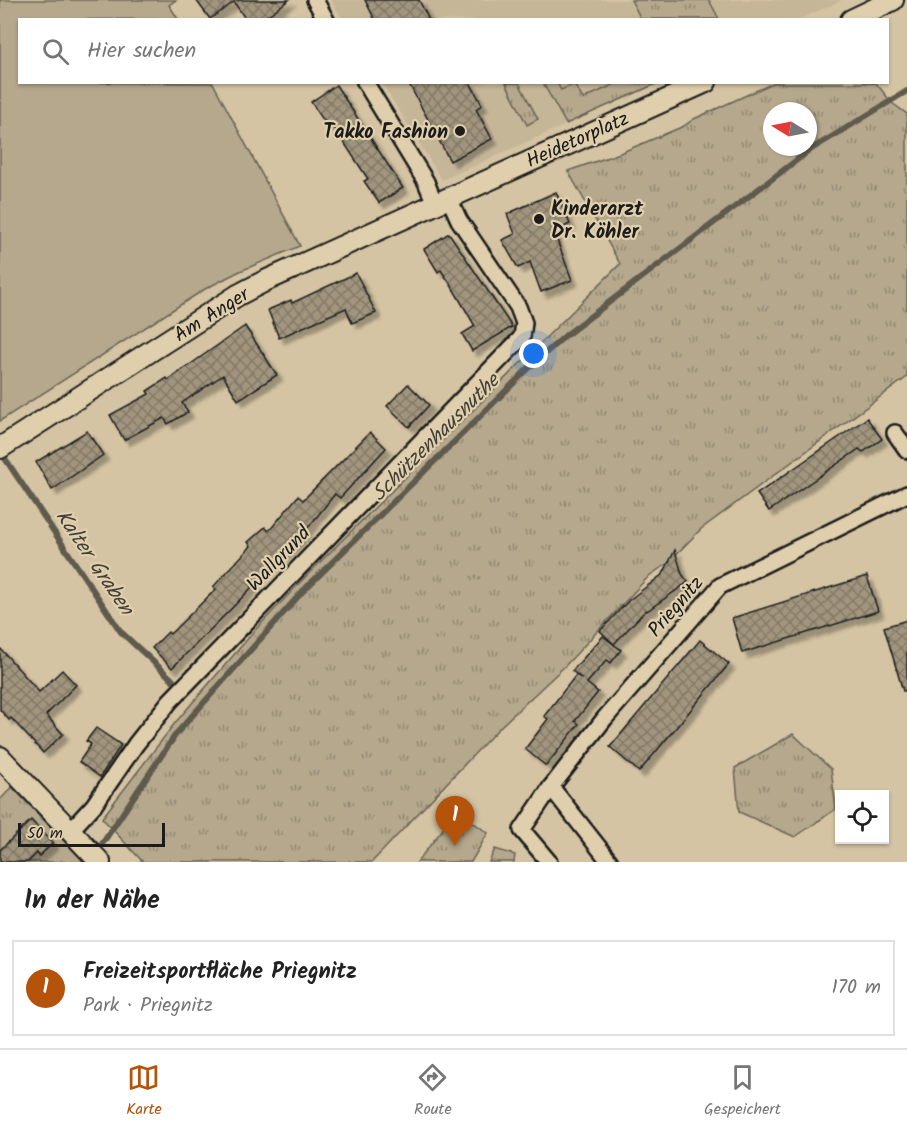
<!DOCTYPE html>
<html lang="de">
<meta charset="utf-8">
<style>
body{margin:0;font-family:Kalam,sans-serif;background:#f2f2f2;color:#222}
.controls{position:absolute;right:18px;bottom:18px;display:grid;overflow:hidden;border-radius:0px;box-shadow:0 2px 4px #0004}
.controls button{width:54px;height:54px;display:grid;place-items:center;padding:0;border:0;border-bottom:2px solid #e0e0e0;background:#fff;color:#222;font:30px sans-serif}
.compass{position:absolute;left:763px;top:102px;width:54px;height:54px;border-radius:50%;background:#fff;box-shadow:0 2px 4px #0004;rotate:280deg}
.scale{position:absolute;left:18px;bottom:15px;width:147px;box-sizing:border-box;padding-left:6px;border:3px solid #1c1c1c;border-top:0;font-size:16px;line-height:21px;white-space:nowrap;color:#1c1c1c;-webkit-text-stroke:4px #e0cfac;paint-order:stroke}
.you{position:absolute;left:534px;top:354px;width:21px;height:21px;margin:-15px;border:4px solid #fff;border-radius:50%;background:#1a73e8;box-shadow:0 0 0 9px #1a73e833}
.badge{display:grid;place-items:center;width:39px;height:39px;border-radius:50%;background:#b45309;color:#fff;font-size:20px;font-weight:700}
.pin{position:absolute;translate:-50% -50px;filter:drop-shadow(0 2px 3px #0008)}
.pin::after{content:'';position:absolute;top:32px;width:21px;height:18px;background:inherit;clip-path:polygon(0 0,100% 0,50% 100%)}
.list{margin:0;padding:0;list-style:none}
h2{display:flex;justify-content:space-between;align-items:center;height:78px;margin:0;padding:0 24px;font-size:26px}
h2 small{font-size:20px;font-weight:400;color:#767676}
.list li{display:grid;grid-template-columns:39px 1fr auto;gap:18px;align-items:center;box-sizing:border-box;height:96px;margin:0 12px 12px;padding:0 12px;border:2px solid #e0e0e0;border-radius:0px}
.list b{display:block;font-size:22px;white-space:nowrap}
.list p{margin:0;font-size:20px;white-space:nowrap;color:#767676}
.list em{font-size:20px;font-style:normal;color:#767676}
.icon{flex:none;width:33px;height:33px;fill:none;stroke:currentColor;stroke-width:2;stroke-linecap:round;stroke-linejoin:round}
.map{position:relative;flex:none;width:907px;height:862px;overflow:hidden}
.search{position:absolute;background:#fff;box-shadow:0 2px 4px #0004;left:18px;right:18px;top:18px;height:66px;display:flex;align-items:center;gap:15px;box-sizing:border-box;padding:0 21px;border-radius:0px;color:#767676;font-size:22px}
.sheet{height:186px;background:#fff}
nav{display:flex;justify-content:space-around;align-items:center;box-sizing:border-box;height:84px;border-top:2px solid #e0e0e0;background:#fff;font-size:16px;color:#767676}
nav a{display:grid;justify-items:center;gap:3px}
nav .on{color:#b45309}
.map>svg:first-child{display:block}
.built{fill:#c5b698}
.grass{fill:url(#grass-tufts);stroke:#686254;stroke-width:1.5;fill-rule:evenodd}
.pitch{fill:#b5a88d;stroke:#686254;stroke-width:1.5}
.lines{fill:none;stroke-linecap:round;stroke-linejoin:round}
.stream{stroke:#605a4e;stroke-width:6}
.building{fill:url(#building-cross-hatch);stroke:#1c1c1c;stroke-width:1.5;filter:url(#shadow)}
.minor-casing{stroke:#1c1c1c;stroke-width:20}
.tertiary-casing{stroke:#1c1c1c;stroke-width:24}
.minor{stroke:#e0cfac;stroke-width:15}
.tertiary{stroke:#e0cfac;stroke-width:20}
.poi-dot{fill:#1c1c1c;stroke:#e0cfac;stroke-width:2}
.labels{text-anchor:middle;stroke-width:4.5;stroke-linejoin:round;paint-order:stroke}
.poi-label{font-size:20px;font-weight:bold;fill:#1c1c1c;stroke:#e0cfac;text-anchor:end}
.street-label{font-size:20px;fill:#1c1c1c;stroke:#e0cfac}
.water-label{font-size:21px;font-style:italic;fill:#444039;stroke:#e0cfac}
</style>
<div class="map">
<svg width="907" height="862" viewBox="0 0 907 862">
<defs>
<pattern id="grass-tufts" width="24" height="20" patternUnits="userSpaceOnUse" patternTransform="scale(1.5)"><rect width="24" height="20" fill="#b5a88d"/><path d="M3 7l-1-3M5 7V3M7 7l1-3M15 17l-1-3M17 17v-4M19 17l1-3" fill="none" stroke="#928872"/></pattern>
<pattern id="building-cross-hatch" width="8" height="8" patternUnits="userSpaceOnUse" patternTransform="scale(1.5)"><rect width="8" height="8" fill="#a1957e"/><path d="M0 0l8 8M0 8l8-8" fill="none" stroke="#827966"/></pattern>
<filter id="shadow"><feDropShadow dx="5.5" dy="5.5" stdDeviation="1.5" flood-color="#0004"/></filter>
</defs>
<rect width="100%" height="100%" fill="#d4c4a3"/>
<filter id="ink" filterUnits="userSpaceOnUse"><feTurbulence type="fractalNoise" baseFrequency=".0167" numOctaves="2"/><feDisplacementMap in="SourceGraphic" scale="12" xChannelSelector="R" yChannelSelector="G"/><feConvolveMatrix kernelMatrix="1 2 1 2 8 2 1 2 1" color-interpolation-filters="sRGB"/></filter>
<g filter="url(#ink)">
<g class="built">
<polygon points="331,0 842,0 798,20 343,20"/>
<polygon points="382,83 658,83 442,180"/>
</g>
<g class="grass">
<polygon points="631,0 709,0 719,19 641,19"/>
<polygon points="506,83 519,83 538,119 527,125"/>
<polygon points="543,83 557,83 561,90 574,84 583,99 617,83 658,83 566,124"/>
<path d="M773 83H876L892 103 907 114V377L701 529 668 563 649 576 565 666 500 727 372 862H143L102 818 175 723 257 628 307 575 620 264 568 171 620 153 684 126 694 119ZM772 111H808V147H772Z"/>
<polygon points="793,734 831,769 836,809 795,837 739,812 735,768"/>
<polygon points="12,787 84,862 0,862 0,800"/>
<polygon points="457,811 488,833 471,862 417,862"/>
<polygon points="495,849 515,855 514,862 489,862"/>
</g>
<polygon class="pitch" points="0,0 176,0 169,5 178,19 20,20 20,82 213,83 300,246 238,272 205,289 0,421"/>
<g class="lines">
<g class="stream">
<polyline points="0,451 121,632 174,681"/>
<polyline points="96,853 176,734 302,592 534,363 566,335 810,150 907,91"/>
</g>
</g>
<g class="building">
<polygon points="196,0 289,0 261,20 246,20 234,2 210,19"/>
<polygon points="365,0 419,0 429,20 375,20"/>
<polygon points="408,82 470,82 482,105 476,109 492,139 450,161"/>
<polygon points="336,85 403,188 379,203 364,181 368,179 332,124 328,127 311,102"/>
<polygon points="556,192 570,224 554,232 572,280 541,292 530,262 518,268 502,240 515,234 507,214"/>
<polygon points="449,233 512,327 472,351 462,334 475,326 451,285 441,270 438,272 424,249"/>
<polygon points="356,273 376,313 352,323 346,308 279,338 268,310 291,300 292,303"/>
<polygon points="245,326 277,375 238,400 223,375 182,403 188,412 168,424 164,418 124,440 110,415 149,394 147,391 167,378 168,380"/>
<polygon points="408,384 429,405 409,427 387,406"/>
<polygon points="867,418 882,439 863,452 859,449 769,511 757,494"/>
<polygon points="87,431 103,455 52,490 36,462"/>
<polygon points="370,432 386,448 340,498 335,494 295,544 251,584 253,586 234,606 172,668 152,648 168,632 170,634 216,589 213,587 251,546 248,542 265,527 269,531 298,496 303,500"/>
<polygon points="675,550 682,574 688,582 647,611 646,610 614,644 600,631 629,600 663,574"/>
<polygon points="867,576 878,611 742,653 732,618"/>
<polygon points="907,620 907,690 903,691 884,627"/>
<polygon points="603,636 621,650 611,663 607,660 587,683 598,692 575,721 579,724 546,766 525,749 548,719 544,716 576,675 582,679 572,671"/>
<polygon points="700,640 729,664 639,772 610,747"/>
<polygon points="0,648 39,692 62,670 76,685 46,715 63,734 43,753 11,718 9,720 0,710"/>
<polygon points="96,728 121,745 100,777 79,762 91,744 86,741"/>
<polygon points="31,820 53,843 39,856 37,853 28,862 0,862 0,850"/>
</g>
<g class="lines">
<g class="minor-casing">
<g id="minor">
<polyline points="315,0 326,20"/>
<polyline points="365,82 426,182 435,204"/>
<polyline points="895,433 907,450"/>
<polyline points="551,787 610,862"/>
<polyline points="70,831 94,805 136,744 170,701 522,337 524,323 518,307 459,220 449,198"/>
<polyline points="549,862 522,830 551,787 605,718 720,586 907,494"/>
</g>
</g>
<g class="tertiary-casing">
<g id="tertiary">
<polyline points="851,20 893,0"/>
<polyline points="0,448 238,295 265,281 706,82"/>
<polyline points="0,757 100,862"/>
</g>
</g>
<use href="#minor" class="minor"/>
<use href="#tertiary" class="tertiary"/>
</g>
</g>
<g class="poi-dot">
<circle cx="460" cy="131" r="6"/>
<circle cx="539" cy="219" r="6"/>
</g>
<g class="labels">
<g class="poi-label">
<text x="448" y="138">Takko Fashion</text>
<text x="551" y="215" text-anchor="start">Kinderarzt<tspan x="551" dy="23">Dr. Köhler</tspan></text>
</g>
<g class="street-label">
<text transform="translate(577 139) rotate(-24)" y="7">Heidetorplatz</text>
<text transform="translate(211 314) rotate(-32)" y="7">Am Anger</text>
<text transform="translate(278 558) rotate(-46)" y="7">Wallgrund</text>
<text transform="translate(675 606) rotate(-49)" y="7">Priegnitz</text>
</g>
<g class="water-label">
<text transform="translate(435 437) rotate(-45)" y="7">Schützenhausnuthe</text>
<text transform="translate(95 562) rotate(56)" y="7">Kalter Graben</text>
</g>
</g>
</svg>
<div class="controls">
<button><svg class="icon" aria-label="locate" viewBox="0 0 24 24"><circle cx="12" cy="12" r="6"/><path d="M12 2v4M12 18v4M2 12h4M18 12h4"/></svg></button>
</div>
<svg class="compass" viewBox="-18 -18 36 36"><path d="M0-13l5 13h-10z" fill="#e53935"/><path d="M0 13l5-13h-10z" fill="#767676"/></svg>
<div class="scale">50 m</div>
<div class="you"></div>
<div class="pin badge" style="left:455px;top:846px">1</div>
<div class="search"><svg class="icon" aria-label="search" viewBox="0 0 24 24"><circle cx="10" cy="10" r="6"/><path d="M15 15l6 6"/></svg>Hier suchen</div>
</div>
<section class="sheet">
<h2>In der Nähe<small></small></h2>
<ul class="list">
<li><span class="badge">1</span><div><b>Freizeitsportfläche Priegnitz</b><p>Park · Priegnitz</p></div><em>170 m</em></li>
</ul>
</section>
<nav>
<a class="on"><svg class="icon" aria-label="map" viewBox="0 0 24 24"><path d="M3 6l6-2 6 2 6-2v14l-6 2-6-2-6 2zM9 4v14M15 6v14"/></svg>Karte</a>
<a><svg class="icon" aria-label="directions" viewBox="0 0 24 24"><path d="M12 3l9 9-9 9-9-9zM9 14v-3h6M13 9l2 2-2 2"/></svg>Route</a>
<a><svg class="icon" aria-label="saved" viewBox="0 0 24 24"><path d="M7 4h10v16l-5-4-5 4z"/></svg>Gespeichert</a>
</nav>
